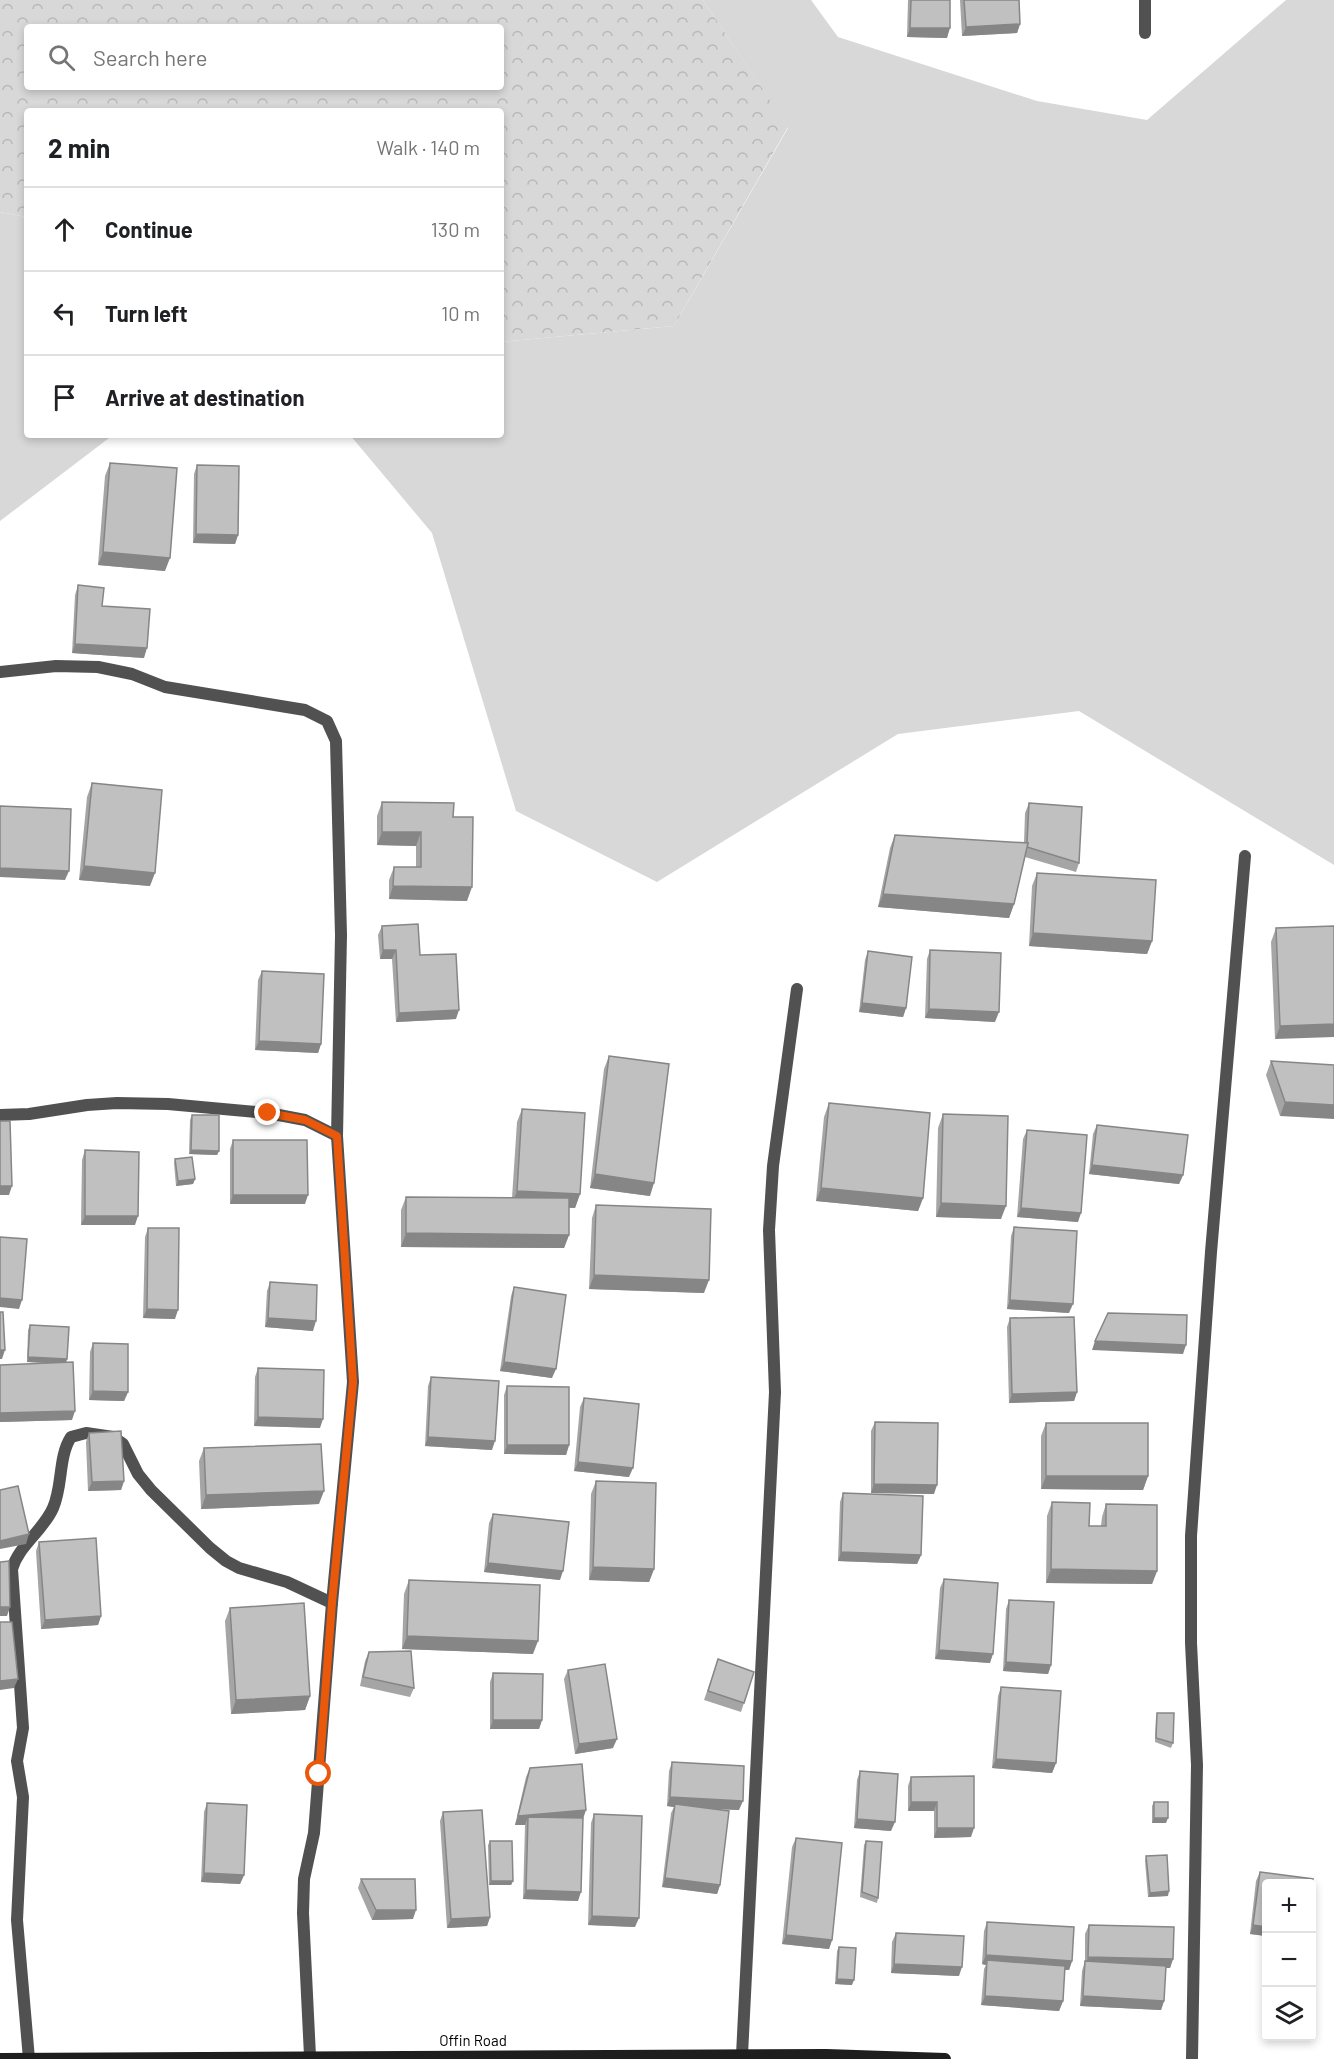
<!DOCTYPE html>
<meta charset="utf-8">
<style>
body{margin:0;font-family:Barlow,sans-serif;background:#f6f6f6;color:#202124}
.controls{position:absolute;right:18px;bottom:18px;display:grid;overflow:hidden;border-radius:6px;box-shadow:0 3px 9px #0003}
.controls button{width:54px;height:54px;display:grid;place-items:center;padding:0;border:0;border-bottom:2px solid #e0e0e0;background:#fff;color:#202124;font:30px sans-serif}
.stop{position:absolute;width:18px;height:18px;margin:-14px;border:4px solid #ea580c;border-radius:50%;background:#fff}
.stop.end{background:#ea580c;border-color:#fff;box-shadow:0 2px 6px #0008}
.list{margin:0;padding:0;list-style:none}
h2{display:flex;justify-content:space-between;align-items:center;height:78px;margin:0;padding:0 24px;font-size:26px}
h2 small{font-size:20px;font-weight:400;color:#757577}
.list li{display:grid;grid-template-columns:39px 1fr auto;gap:18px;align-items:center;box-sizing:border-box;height:84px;padding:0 24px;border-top:2px solid #e0e0e0}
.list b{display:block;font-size:22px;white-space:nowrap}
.list em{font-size:20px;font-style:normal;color:#757577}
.icon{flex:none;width:33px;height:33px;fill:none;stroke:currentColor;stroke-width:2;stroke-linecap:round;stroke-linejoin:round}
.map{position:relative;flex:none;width:1334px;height:2059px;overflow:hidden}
.search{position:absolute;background:#fff;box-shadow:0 3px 9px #0003;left:24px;top:24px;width:480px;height:66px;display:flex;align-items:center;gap:15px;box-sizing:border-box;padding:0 21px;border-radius:6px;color:#757577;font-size:22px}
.panel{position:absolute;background:#fff;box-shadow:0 3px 9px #0003;left:24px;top:108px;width:480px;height:330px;border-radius:6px}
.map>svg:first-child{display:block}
.green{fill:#d8d8d8}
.forest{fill:url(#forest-crowns);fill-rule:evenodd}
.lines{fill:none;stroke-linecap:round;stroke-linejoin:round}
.street{stroke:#515151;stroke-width:12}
.secondary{stroke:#1e1e1e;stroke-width:12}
.wall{fill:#a5a5a5}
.shaded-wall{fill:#868686}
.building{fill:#c0c0c0;stroke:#868686;stroke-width:1.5}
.route{stroke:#ea580c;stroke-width:8}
.labels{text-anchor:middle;stroke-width:5;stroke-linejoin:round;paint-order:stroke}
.street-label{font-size:15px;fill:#000;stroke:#fff}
</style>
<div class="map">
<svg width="1334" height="2059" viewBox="0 0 1334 2059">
<defs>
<pattern id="forest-crowns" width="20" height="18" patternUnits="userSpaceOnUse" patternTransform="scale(1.5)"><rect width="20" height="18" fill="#d8d8d8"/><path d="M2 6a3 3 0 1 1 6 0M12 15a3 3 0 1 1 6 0" fill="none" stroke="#b8b8b8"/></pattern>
</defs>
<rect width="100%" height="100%" fill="#fff"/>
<g class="green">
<polygon points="703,0 811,0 838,37 1037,101 1147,120 1286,0 1334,0 1334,865 1079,711 898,734 657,882 516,811 432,533 350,435 501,435 501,342 674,326 788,128"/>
<polygon points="0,212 27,217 27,435 113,435 0,521"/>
</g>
<path class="forest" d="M0 0H703L788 127 674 326 501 342V111H27V217L0 212ZM27 27H501V87H27Z"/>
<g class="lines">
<g class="street">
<polyline points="1145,33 1145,0"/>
<polyline points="0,672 56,666 98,667 132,674 165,687 305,710 327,721 336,741 341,935 337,1136 353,1382 332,1603 314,1833 304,1879 303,1913 310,2056"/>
<polyline points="0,1115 29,1114 87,1105 117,1103 168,1104 268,1113 305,1120 337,1136"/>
<polyline points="742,2055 775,1392 769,1230 773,1166 797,989"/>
<path d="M29 2059 17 1920 23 1797 17 1761 23 1728 12 1569C19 1545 43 1531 53 1508 63 1486 58 1457 71 1437L86 1433 113 1437 123 1444 138 1474 151 1490 210 1548 226 1561 239 1568 287 1582 332 1603"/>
<polyline points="1192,2059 1197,1765 1191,1643 1191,1536 1211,1252 1245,856"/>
</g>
<polyline class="secondary" points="0,2059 826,2055 945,2059"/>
</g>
<g class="wall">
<polygon points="908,0 950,0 947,38 907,37"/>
<polygon points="960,0 1019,0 1020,24 1017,33 962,36"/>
<polygon points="110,463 165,571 98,565 105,476"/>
<polygon points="197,465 238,535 235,544 193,543 194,474"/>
<polygon points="78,585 102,606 144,658 72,653 75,595"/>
<polygon points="92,783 150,886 79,880 87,797"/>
<polygon points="382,802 453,817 467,901 389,899 389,880 394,867 416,867 416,846 377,845 377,816"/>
<polygon points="1029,803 1079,863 1076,872 1025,857 1014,904 1009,918 878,907 890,848 895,835 1024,843 1025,813"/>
<polygon points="1037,873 1152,941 1147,954 1029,946 1032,886"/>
<polygon points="382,926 420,955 456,1019 396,1022 392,959 380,959 378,935"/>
<polygon points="1334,926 1275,1039 1271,942 1276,928"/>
<polygon points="930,950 995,1022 925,1018 927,959"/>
<polygon points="868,951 906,1008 903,1017 859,1012 865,960"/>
<polygon points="262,971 321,1044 318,1053 255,1050 258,980"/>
<polygon points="609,1056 650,1196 590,1188 604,1069"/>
<polygon points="1271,1061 1334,1065 1280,1116 1266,1075"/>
<polygon points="829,1103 923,1198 918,1211 816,1201 824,1117"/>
<polygon points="522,1109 580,1194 575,1208 569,1208 569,1235 564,1248 401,1247 401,1210 406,1197 512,1198 517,1122"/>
<polygon points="943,1114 1001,1219 936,1217 938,1128"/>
<polygon points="192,1115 219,1151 217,1155 189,1154 190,1120"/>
<polygon points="1097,1125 1183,1175 1179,1184 1089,1174 1093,1134"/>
<polygon points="1027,1130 1078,1222 1017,1217 1023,1139"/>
<polygon points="233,1140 305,1204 230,1204 230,1149"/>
<polygon points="85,1150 135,1225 81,1225 82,1160"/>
<polygon points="175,1159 195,1179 193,1184 176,1186 174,1163"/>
<polygon points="596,1205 704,1293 589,1289 592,1218"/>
<polygon points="1014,1227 1069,1313 1007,1309 1011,1236"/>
<polygon points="148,1228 175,1319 143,1318 145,1237"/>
<polygon points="270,1282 313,1331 265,1327 267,1291"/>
<polygon points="514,1287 552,1378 500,1371 511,1296"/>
<polygon points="1010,1318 1077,1392 1074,1401 1009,1403 1007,1327"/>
<polygon points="30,1325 66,1363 72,1420 0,1422 0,1365 53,1363 27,1362 28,1330"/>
<polygon points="93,1343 128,1392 124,1401 89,1400 90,1352"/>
<polygon points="258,1368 320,1428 254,1426 255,1377"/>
<polygon points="431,1377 492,1450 425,1446 428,1386"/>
<polygon points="507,1386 569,1445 566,1455 504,1454 504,1395"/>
<polygon points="584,1398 629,1477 574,1471 580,1407"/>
<polygon points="875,1422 934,1494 871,1493 871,1431"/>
<polygon points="1046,1423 1148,1476 1143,1490 1041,1489 1041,1436"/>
<polygon points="89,1433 124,1481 121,1490 88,1491 86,1442"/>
<polygon points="204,1448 319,1504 201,1509 199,1461"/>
<polygon points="596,1481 654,1569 649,1582 589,1580 591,1494"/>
<polygon points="843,1493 921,1555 917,1564 838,1561 840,1502"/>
<polygon points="1052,1502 1089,1526 1101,1526 1102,1517 1106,1504 1157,1571 1152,1584 1046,1583 1047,1516"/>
<polygon points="493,1514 560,1580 484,1572 489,1523"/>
<polygon points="39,1542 101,1616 98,1625 41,1629 36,1551"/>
<polygon points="944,1579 990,1663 935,1659 940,1588"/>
<polygon points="409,1580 533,1654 402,1649 404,1594"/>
<polygon points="1009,1600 1051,1665 1048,1674 1003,1671 1006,1609"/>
<polygon points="230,1608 310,1696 305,1710 231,1714 225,1621"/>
<polygon points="369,1652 414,1688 410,1697 360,1686 365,1661"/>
<polygon points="718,1659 754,1672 741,1712 704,1700"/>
<polygon points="568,1670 613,1748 575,1754 564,1679"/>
<polygon points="493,1673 542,1720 539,1729 490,1729 490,1682"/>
<polygon points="1001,1687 1056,1763 1052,1773 992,1768 998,1696"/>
<polygon points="1157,1713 1173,1743 1171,1748 1155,1742 1156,1717"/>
<polygon points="672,1762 739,1810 709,1809 720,1885 717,1894 662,1887 671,1813 674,1807 667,1806 669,1771"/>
<polygon points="530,1768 583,1819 578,1901 523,1899 525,1825 515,1825 526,1777"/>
<polygon points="860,1771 891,1831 854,1828 857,1780"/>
<polygon points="911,1777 971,1837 934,1838 934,1811 908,1811 908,1786"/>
<polygon points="1154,1802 1166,1823 1152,1823 1152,1806"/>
<polygon points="207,1803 244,1875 240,1884 201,1882 204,1812"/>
<polygon points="443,1812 490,1917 487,1926 447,1928 440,1821"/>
<polygon points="594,1814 635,1927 588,1925 591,1823"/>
<polygon points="796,1838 832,1940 829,1949 782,1944 792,1847"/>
<polygon points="490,1841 513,1881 511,1885 489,1885 488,1845"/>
<polygon points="866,1841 878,1898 877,1903 860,1897 864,1845"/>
<polygon points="1146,1856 1168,1896 1148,1897 1145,1861"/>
<polygon points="1260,1872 1266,1936 1250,1934 1256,1881"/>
<polygon points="361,1879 413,1919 372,1920 358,1888"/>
<polygon points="987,1922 1072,1961 1069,1970 1064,1970 1063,2001 1059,2011 981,2005 984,1969 986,1965 982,1964 984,1931"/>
<polygon points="1089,1925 1173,1959 1170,1968 1166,1968 1164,2001 1161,2010 1080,2006 1082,1971 1085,1961 1085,1934"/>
<polygon points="896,1933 959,1976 891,1973 892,1942"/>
<polygon points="839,1947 852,1985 835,1984 837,1951"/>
</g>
<g class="shaded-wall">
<polygon points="1020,24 1017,33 962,36 966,27"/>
<polygon points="910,28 950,28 947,38 907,37"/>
<polygon points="196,534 238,535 235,544 193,543"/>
<polygon points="103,552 170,558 165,571 98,565"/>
<polygon points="75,644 147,648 144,658 72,653"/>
<polygon points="382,832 421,832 416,846 377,845"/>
<polygon points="84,866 155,873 150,886 79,880"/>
<polygon points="0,868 69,871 65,880 0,877"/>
<polygon points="393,886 472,887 467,901 389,899"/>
<polygon points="883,894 1014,904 1009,918 878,907"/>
<polygon points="1033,933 1152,941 1147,954 1029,946"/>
<polygon points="383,950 396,950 392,959 380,959"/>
<polygon points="862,1003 906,1008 903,1017 859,1012"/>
<polygon points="929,1009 999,1012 995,1022 925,1018"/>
<polygon points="459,1010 456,1019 396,1022 399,1013"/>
<polygon points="1334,1024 1334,1037 1275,1039 1280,1026"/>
<polygon points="259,1041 321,1044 318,1053 255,1050"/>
<polygon points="1285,1102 1334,1105 1334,1119 1280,1116"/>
<polygon points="191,1150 219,1151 217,1155 189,1154"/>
<polygon points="1092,1165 1183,1175 1179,1184 1089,1174"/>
<polygon points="595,1174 654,1183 650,1196 590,1188"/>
<polygon points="195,1179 193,1184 176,1186 178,1181"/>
<polygon points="0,1186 12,1186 9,1195 0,1195"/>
<polygon points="821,1188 923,1198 918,1211 816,1201"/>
<polygon points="517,1191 580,1194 575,1208 512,1204"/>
<polygon points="233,1195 308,1195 305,1204 230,1204"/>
<polygon points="941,1203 1006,1206 1001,1219 936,1217"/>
<polygon points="1021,1208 1081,1213 1078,1222 1017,1217"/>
<polygon points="85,1216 138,1216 135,1225 81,1225"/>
<polygon points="406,1233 569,1235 564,1248 401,1247"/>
<polygon points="594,1275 709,1280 704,1293 589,1289"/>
<polygon points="0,1298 22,1300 19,1309 0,1307"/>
<polygon points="1010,1300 1073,1304 1069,1313 1007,1309"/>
<polygon points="147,1309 178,1310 175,1319 143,1318"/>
<polygon points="268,1318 316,1321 313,1331 265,1327"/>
<polygon points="1095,1341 1186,1345 1183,1354 1092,1350"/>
<polygon points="0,1350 5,1350 2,1359 0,1359"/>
<polygon points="28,1357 67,1359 66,1364 27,1362"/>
<polygon points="504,1362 556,1369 552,1378 500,1371"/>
<polygon points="93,1391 128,1392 124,1401 89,1400"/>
<polygon points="1077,1392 1074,1401 1009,1403 1012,1394"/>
<polygon points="75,1411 72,1420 0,1422 0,1413"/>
<polygon points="258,1417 323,1419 320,1428 254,1426"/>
<polygon points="428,1437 495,1441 492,1450 425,1446"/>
<polygon points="507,1445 569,1445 566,1455 504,1454"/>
<polygon points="578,1462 633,1468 629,1477 574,1471"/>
<polygon points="1046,1476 1148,1476 1143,1490 1041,1489"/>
<polygon points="124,1481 121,1490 88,1491 92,1482"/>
<polygon points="874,1484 937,1485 934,1494 871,1493"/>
<polygon points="324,1491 319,1504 201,1509 206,1495"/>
<polygon points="29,1534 26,1544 0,1549 0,1541"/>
<polygon points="841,1552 921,1555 917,1564 838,1561"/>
<polygon points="488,1563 563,1571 560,1580 484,1572"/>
<polygon points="593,1567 654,1569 649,1582 589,1580"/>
<polygon points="1051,1569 1157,1571 1152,1584 1046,1583"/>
<polygon points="0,1607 10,1607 7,1616 0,1616"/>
<polygon points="101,1616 98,1625 41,1629 45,1620"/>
<polygon points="407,1636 538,1641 533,1654 402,1649"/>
<polygon points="939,1650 993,1654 990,1663 935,1659"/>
<polygon points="1006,1662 1051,1665 1048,1674 1003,1671"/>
<polygon points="18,1679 14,1688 0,1690 0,1681"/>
<polygon points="310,1696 305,1710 231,1714 236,1700"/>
<polygon points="493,1720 542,1720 539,1729 490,1729"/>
<polygon points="617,1739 613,1748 575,1754 579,1744"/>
<polygon points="996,1759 1056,1763 1052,1773 992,1768"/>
<polygon points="670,1797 743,1801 739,1810 674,1807 675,1804 674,1807 667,1806"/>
<polygon points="911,1802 937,1802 934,1811 908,1811"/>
<polygon points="586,1810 583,1819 528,1817 525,1825 515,1825 518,1816"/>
<polygon points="1154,1818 1168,1818 1166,1823 1152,1823"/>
<polygon points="857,1819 895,1822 891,1831 854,1828"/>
<polygon points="937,1828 974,1828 971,1837 934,1838"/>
<polygon points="204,1873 244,1875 240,1884 201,1882"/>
<polygon points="665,1878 720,1885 717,1894 662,1887"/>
<polygon points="491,1881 513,1881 511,1885 489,1885"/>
<polygon points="526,1890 581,1892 578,1901 523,1899"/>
<polygon points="1169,1891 1168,1896 1148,1897 1150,1893"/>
<polygon points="376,1910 416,1910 413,1919 372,1920"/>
<polygon points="592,1916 639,1918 635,1927 588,1925"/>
<polygon points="490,1917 487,1926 447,1928 451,1919"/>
<polygon points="1253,1925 1266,1927 1266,1936 1250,1934"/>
<polygon points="786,1935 832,1940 829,1949 782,1944"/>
<polygon points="986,1955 1072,1961 1069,1970 987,1965 987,1960 986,1965 982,1964"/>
<polygon points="1088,1957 1173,1959 1170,1968 1085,1966"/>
<polygon points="894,1964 962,1967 959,1976 891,1973"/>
<polygon points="837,1979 854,1980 852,1985 835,1984"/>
<polygon points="985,1996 1063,2001 1059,2011 981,2005"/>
<polygon points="1083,1996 1164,2001 1161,2010 1080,2006"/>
</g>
<g class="building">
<polygon points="911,0 950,0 950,28 910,28"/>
<polygon points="964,0 1019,0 1020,24 966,27"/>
<polygon points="110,463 177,468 170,558 103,552"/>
<polygon points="197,465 239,466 238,535 196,534"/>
<polygon points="78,585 104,588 102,606 150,609 147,648 75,644"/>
<polygon points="92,783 162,790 155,873 84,866"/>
<polygon points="382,802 454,803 453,817 473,817 472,887 393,886 394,867 421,867 421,832 382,832"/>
<polygon points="1029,803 1082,807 1079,863 1027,847 1028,843 1027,843"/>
<polygon points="0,806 71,809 69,871 0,868"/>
<polygon points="895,835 1028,843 1014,904 883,894"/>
<polygon points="1037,873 1156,880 1152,941 1033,933"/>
<polygon points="418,924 420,955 456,954 459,1010 399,1013 396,950 383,950 382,926"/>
<polygon points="1334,926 1334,1024 1280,1026 1276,928"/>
<polygon points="930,950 1001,953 999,1012 929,1009"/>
<polygon points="868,951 912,957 906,1008 862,1003"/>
<polygon points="262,971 324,974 321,1044 259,1041"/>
<polygon points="609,1056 669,1064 654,1183 595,1174"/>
<polygon points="1271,1061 1334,1065 1334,1105 1285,1102"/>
<polygon points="829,1103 930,1113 923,1198 821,1188"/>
<polygon points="522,1109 585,1113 580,1194 517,1191"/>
<polygon points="943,1114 1008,1116 1006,1206 941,1203"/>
<polygon points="192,1115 219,1115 219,1151 191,1150"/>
<polygon points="0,1121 10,1121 12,1186 0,1186"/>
<polygon points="1097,1125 1188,1135 1183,1175 1092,1165"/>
<polygon points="1027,1130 1087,1135 1081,1213 1021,1208"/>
<polygon points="233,1140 307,1140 308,1195 233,1195"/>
<polygon points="85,1150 139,1152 138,1216 85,1216"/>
<polygon points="192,1157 195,1179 178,1181 175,1159"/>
<polygon points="406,1197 569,1198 569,1235 406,1233"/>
<polygon points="596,1205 711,1209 709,1280 594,1275"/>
<polygon points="1014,1227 1077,1231 1073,1304 1010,1300"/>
<polygon points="148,1228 179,1228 178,1310 147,1309"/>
<polygon points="0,1237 27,1239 22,1300 0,1298"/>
<polygon points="270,1282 317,1285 316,1321 268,1318"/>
<polygon points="514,1287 566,1295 556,1369 504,1362"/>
<polygon points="0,1312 3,1312 5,1350 0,1350"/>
<polygon points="1108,1313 1187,1315 1186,1345 1095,1341"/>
<polygon points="1074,1317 1077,1392 1012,1394 1010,1318"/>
<polygon points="30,1325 69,1327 67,1359 28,1357"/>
<polygon points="93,1343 128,1344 128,1392 93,1391"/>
<polygon points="73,1362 75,1411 0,1413 0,1365"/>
<polygon points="258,1368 324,1370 323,1419 258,1417"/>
<polygon points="431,1377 499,1381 495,1441 428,1437"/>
<polygon points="507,1386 569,1387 569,1445 507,1445"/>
<polygon points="584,1398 639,1404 633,1468 578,1462"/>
<polygon points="875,1422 938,1423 937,1485 874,1484"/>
<rect x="1046" y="1423" width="102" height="53"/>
<polygon points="121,1431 124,1481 92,1482 89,1433"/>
<polygon points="321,1444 324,1491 206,1495 204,1448"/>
<polygon points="596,1481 656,1483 654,1569 593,1567"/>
<polygon points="18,1486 29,1534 0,1541 0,1490"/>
<polygon points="843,1493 923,1496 921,1555 841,1552"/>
<polygon points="1052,1502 1090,1503 1089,1526 1106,1526 1106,1504 1157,1505 1157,1571 1051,1569"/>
<polygon points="493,1514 569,1522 563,1571 488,1563"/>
<polygon points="96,1538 101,1616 45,1620 39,1542"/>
<polygon points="9,1561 10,1607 0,1607 0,1562"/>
<polygon points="944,1579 998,1583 993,1654 939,1650"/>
<polygon points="409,1580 540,1585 538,1641 407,1636"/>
<polygon points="1009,1600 1054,1602 1051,1665 1006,1662"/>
<polygon points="304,1603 310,1696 236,1700 230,1608"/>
<polygon points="0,1622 12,1622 18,1679 0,1681"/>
<polygon points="411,1651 414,1688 363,1677 369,1652"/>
<polygon points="718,1659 754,1672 744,1703 708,1691"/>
<polygon points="605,1664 617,1739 579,1744 568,1670"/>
<polygon points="493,1673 543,1674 542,1720 493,1720"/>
<polygon points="1001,1687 1061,1691 1056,1763 996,1759"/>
<polygon points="1157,1713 1174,1713 1173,1743 1156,1738"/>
<polygon points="672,1762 744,1766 743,1801 670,1797"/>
<polygon points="582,1764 586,1810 518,1816 530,1768"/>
<polygon points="860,1771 898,1774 895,1822 857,1819"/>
<polygon points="974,1776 974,1828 937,1828 937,1802 911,1802 911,1777"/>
<rect x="1154" y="1802" width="14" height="16"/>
<polygon points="207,1803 247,1805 244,1875 204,1873"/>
<polygon points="675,1804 729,1811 720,1885 665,1878"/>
<polygon points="482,1810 490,1917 451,1919 443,1812"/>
<polygon points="594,1814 642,1816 639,1918 592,1916"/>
<polygon points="528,1817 583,1818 581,1892 526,1890"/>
<polygon points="796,1838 842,1843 832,1940 786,1935"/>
<polygon points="490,1841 512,1841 513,1881 491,1881"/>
<polygon points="866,1841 882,1842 878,1898 862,1892"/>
<polygon points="1167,1855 1169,1891 1150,1893 1146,1856"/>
<polygon points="1260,1872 1313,1879 1311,1888 1311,1884 1266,1884 1266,1927 1253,1925"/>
<polygon points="361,1879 415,1879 416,1910 376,1910"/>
<polygon points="987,1922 1074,1927 1072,1961 986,1955"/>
<polygon points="1089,1925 1174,1927 1173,1959 1088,1957"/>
<polygon points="896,1933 964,1936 962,1967 894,1964"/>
<polygon points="839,1947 856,1948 854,1980 837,1979"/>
<polygon points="987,1960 1065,1966 1063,2001 985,1996"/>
<polygon points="1085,1961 1166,1966 1164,2001 1083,1996"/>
</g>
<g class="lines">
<polyline class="route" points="268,1113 305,1120 337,1136 353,1382 332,1603 319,1774"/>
</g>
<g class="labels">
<g class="street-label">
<text x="473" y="2046">Offin Road</text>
</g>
</g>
</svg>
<div class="controls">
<button>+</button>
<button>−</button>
<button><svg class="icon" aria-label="layers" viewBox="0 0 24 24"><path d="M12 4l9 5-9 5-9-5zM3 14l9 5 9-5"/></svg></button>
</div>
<div class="stop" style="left:319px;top:1774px"></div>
<div class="stop end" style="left:268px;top:1113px"></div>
<div class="search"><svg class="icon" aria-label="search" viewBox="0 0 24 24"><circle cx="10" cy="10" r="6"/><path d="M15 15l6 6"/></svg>Search here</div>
<section class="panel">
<h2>2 min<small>Walk · 140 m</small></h2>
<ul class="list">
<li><svg class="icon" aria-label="ahead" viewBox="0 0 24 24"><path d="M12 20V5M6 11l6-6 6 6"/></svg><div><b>Continue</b></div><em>130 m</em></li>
<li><svg class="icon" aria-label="left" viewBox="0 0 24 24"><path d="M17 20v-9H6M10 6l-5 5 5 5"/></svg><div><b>Turn left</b></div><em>10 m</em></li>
<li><svg class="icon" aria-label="arrive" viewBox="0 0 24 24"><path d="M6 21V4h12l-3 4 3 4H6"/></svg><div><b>Arrive at destination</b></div></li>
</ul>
</section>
</div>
